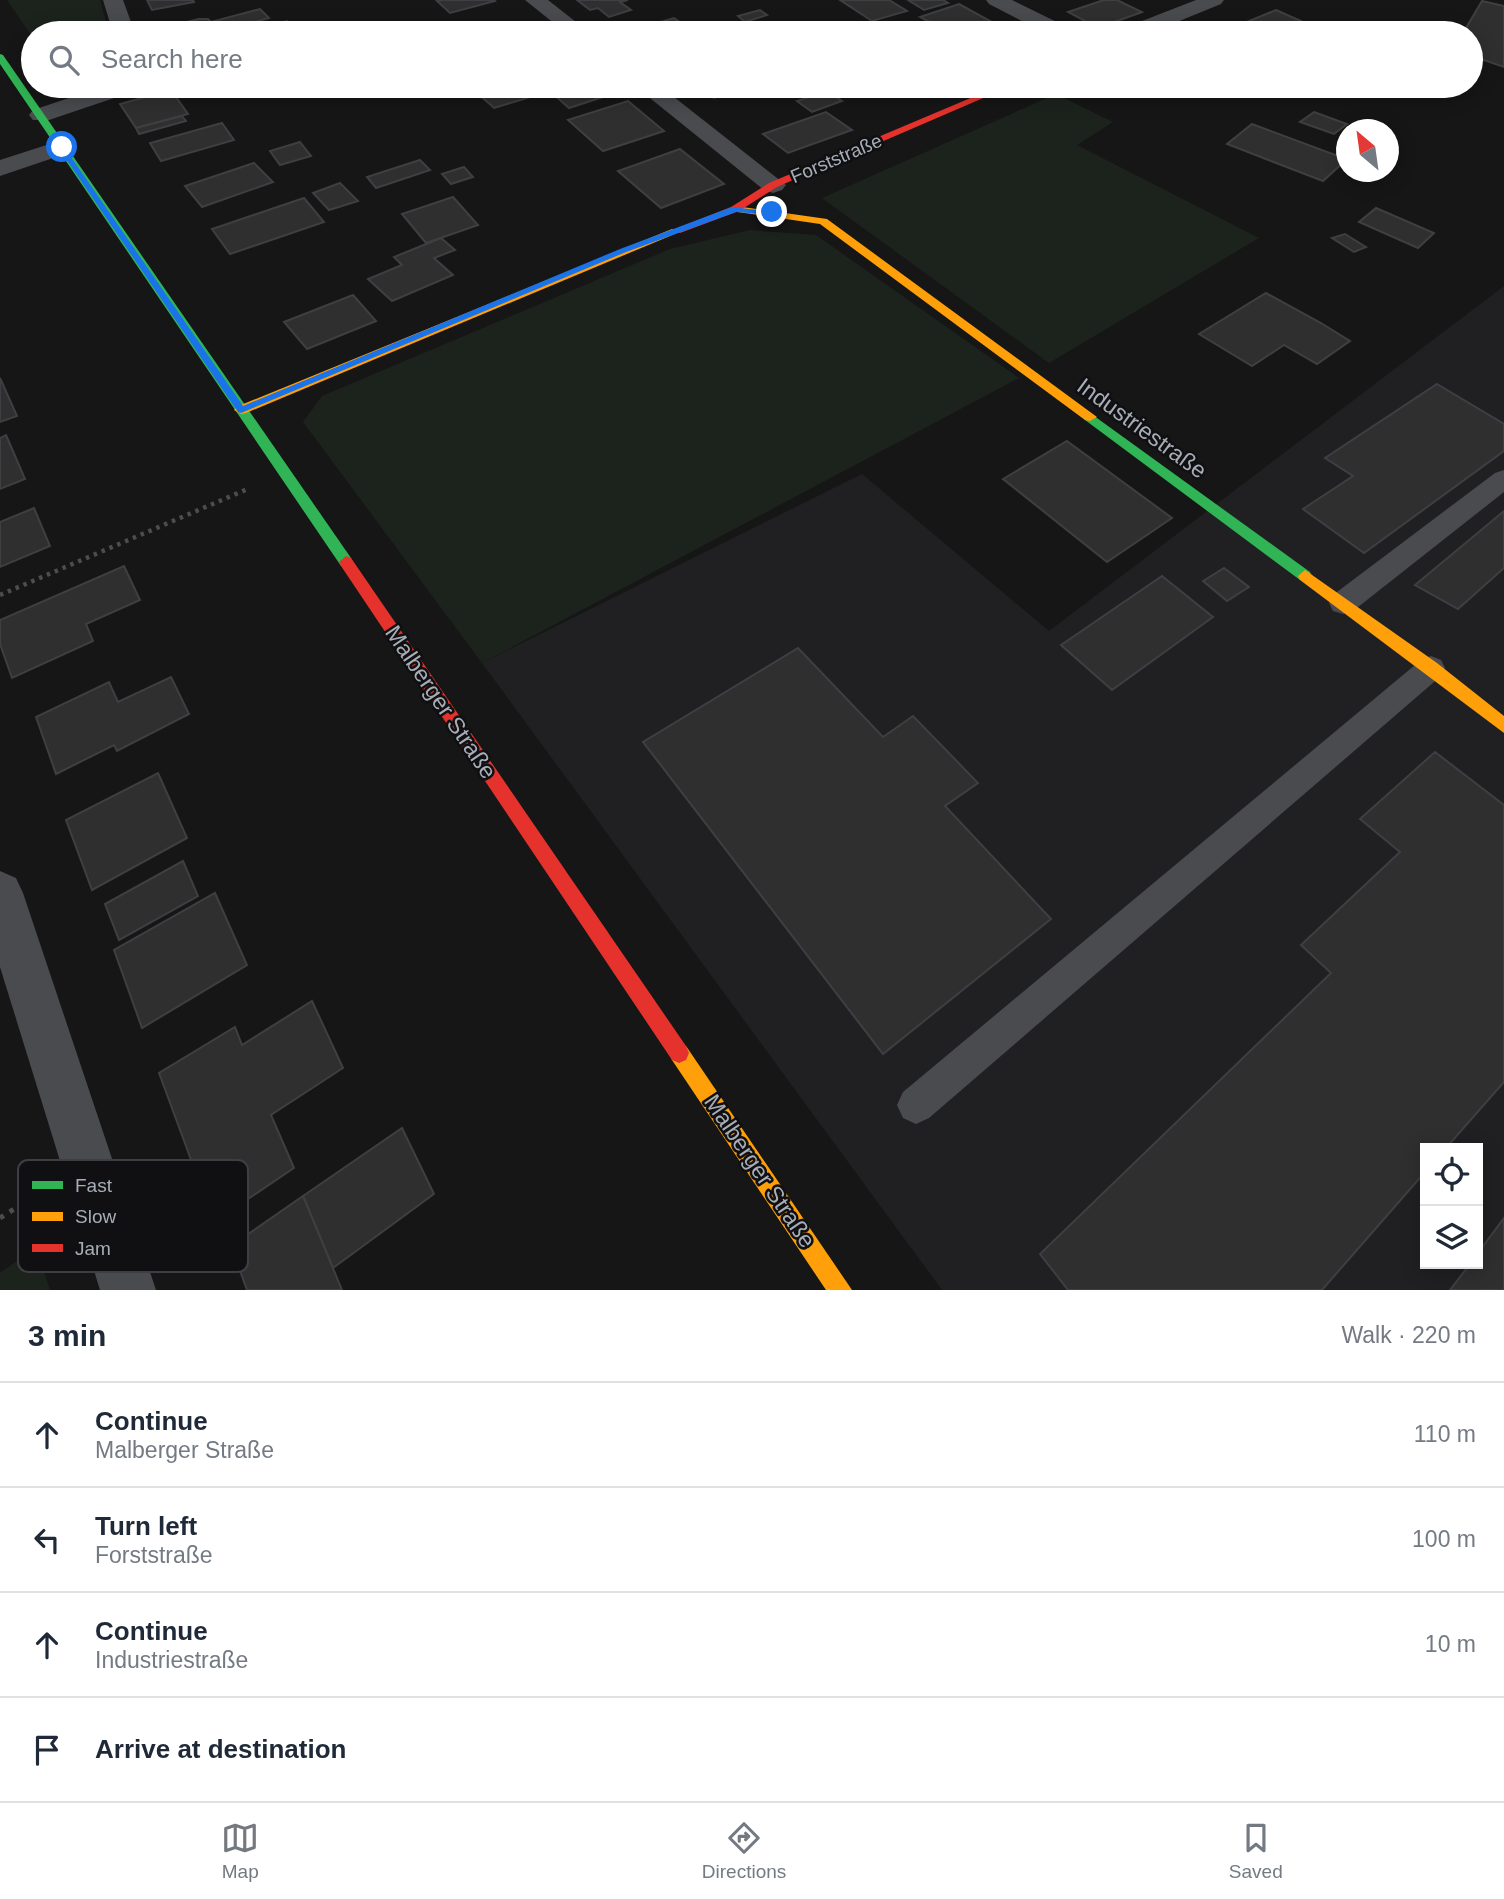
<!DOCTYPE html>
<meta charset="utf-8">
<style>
body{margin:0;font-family:Helvetica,sans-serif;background:#f6f6f7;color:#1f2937}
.controls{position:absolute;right:21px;bottom:21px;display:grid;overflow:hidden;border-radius:0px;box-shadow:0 4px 18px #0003}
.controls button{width:63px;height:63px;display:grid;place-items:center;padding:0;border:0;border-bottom:2px solid #e0e1e3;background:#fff;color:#1f2937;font:35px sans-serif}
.compass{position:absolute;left:1336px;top:119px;width:63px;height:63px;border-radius:50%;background:#fff;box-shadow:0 4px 18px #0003;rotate:331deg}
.stop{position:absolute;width:21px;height:21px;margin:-16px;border:5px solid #1a73e8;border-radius:50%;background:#fff}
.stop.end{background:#1a73e8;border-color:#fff;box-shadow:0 2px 7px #0008}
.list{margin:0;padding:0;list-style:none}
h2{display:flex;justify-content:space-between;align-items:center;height:91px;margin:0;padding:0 28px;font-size:30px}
h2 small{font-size:23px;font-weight:400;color:#747a83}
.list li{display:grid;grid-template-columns:46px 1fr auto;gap:21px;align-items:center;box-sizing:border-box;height:105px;padding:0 28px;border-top:2px solid #e0e1e3}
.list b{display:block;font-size:26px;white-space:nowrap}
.list p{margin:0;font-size:23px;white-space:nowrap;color:#747a83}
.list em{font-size:23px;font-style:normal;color:#747a83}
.icon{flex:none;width:38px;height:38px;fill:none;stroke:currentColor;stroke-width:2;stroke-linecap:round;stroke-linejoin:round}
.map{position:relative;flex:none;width:1504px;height:1290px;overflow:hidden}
.search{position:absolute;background:#fff;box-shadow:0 4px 18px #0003;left:21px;right:21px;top:21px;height:77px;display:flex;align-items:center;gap:18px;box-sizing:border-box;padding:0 24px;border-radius:38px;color:#747a83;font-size:26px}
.sheet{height:511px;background:#fff}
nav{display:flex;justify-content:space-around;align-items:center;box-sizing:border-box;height:98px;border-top:2px solid #e0e1e3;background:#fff;font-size:19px;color:#747a83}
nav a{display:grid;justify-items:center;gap:4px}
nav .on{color:#74787f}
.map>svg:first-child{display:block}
.built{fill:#202022;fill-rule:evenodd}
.green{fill:#1c231d}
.building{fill:#2f2f30;stroke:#3e3f42;stroke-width:2}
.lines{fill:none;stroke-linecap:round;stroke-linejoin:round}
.path-far1{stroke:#4c4d51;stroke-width:4.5;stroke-dasharray:3.5 5;stroke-linecap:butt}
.path{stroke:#4c4d51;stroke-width:5;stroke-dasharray:4.5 7;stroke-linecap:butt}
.lane{fill:#4a4b4f;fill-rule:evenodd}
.street{fill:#4a4b4f;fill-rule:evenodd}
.fast{fill:#30b455;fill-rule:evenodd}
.slow{fill:#ff9f0a;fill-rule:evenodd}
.jam{fill:#e5322d;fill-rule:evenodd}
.route{fill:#1a73e8}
.labels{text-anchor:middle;stroke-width:5;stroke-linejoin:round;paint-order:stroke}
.far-street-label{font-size:19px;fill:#a7adb7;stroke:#101012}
.street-label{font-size:23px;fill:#a7adb7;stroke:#101012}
.key{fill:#101012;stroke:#3d3f44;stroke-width:2}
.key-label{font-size:19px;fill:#a7adb7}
</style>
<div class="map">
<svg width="1504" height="1290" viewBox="0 0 1504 1290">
<rect width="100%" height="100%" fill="#161616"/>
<path class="built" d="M1504 286V1290H942L482 663 862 474 1049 631ZM1425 1148H1478V1264H1425Z"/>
<g class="green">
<polygon points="7,0 100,0 109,33 33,33 33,38"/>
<polygon points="1056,94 1113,122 1077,145 1259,238 1049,363 822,198"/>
<polygon points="750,230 816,235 1019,378 482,663 303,422 322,396 670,249"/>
<polygon points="36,1248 50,1290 0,1290 0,1273"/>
</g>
<g class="building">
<polygon points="147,0 193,0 194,2 152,10"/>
<polygon points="443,0 494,0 495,1 450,13 437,1"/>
<polygon points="577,0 628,0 620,2 631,10 609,17 598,8 590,10"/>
<polygon points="840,0 889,0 907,11 872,21"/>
<polygon points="908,0 943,0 948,3 924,10"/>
<polygon points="1104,0 1117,0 1142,12 1098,28 1068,12"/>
<polygon points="1482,1 1504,6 1504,67 1484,60 1471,62 1471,33 1463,33"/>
<polygon points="959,4 990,21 950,33 920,17"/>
<polygon points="260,9 269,18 250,23 256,28 238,33 161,33 157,29 199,19 208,19 211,22"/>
<polygon points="760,10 767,15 745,22 738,16"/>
<polygon points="1276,10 1319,29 1310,33 1220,33"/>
<polygon points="674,18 694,32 623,33"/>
<polygon points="287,21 301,33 243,33"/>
<polygon points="496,86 602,86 612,94 569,108 550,91 494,108 476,92"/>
<polygon points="698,86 751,86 714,98"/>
<polygon points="171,90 188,114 136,128 120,104"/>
<polygon points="827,91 842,101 812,112 797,101"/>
<polygon points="628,101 664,131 603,151 568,120"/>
<polygon points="826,112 852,130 788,153 763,134"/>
<polygon points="1314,112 1347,124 1334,134 1300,122"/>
<polygon points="182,116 186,121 139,134 136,128"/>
<polygon points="222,123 234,140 161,161 150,143"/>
<polygon points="1252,124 1346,159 1346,160 1323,181 1227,144"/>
<polygon points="300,142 311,156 280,165 270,151"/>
<polygon points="680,149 724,184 661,208 618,171"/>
<polygon points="420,160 430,170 376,188 367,177"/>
<polygon points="254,163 273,182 202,207 185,186"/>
<polygon points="464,167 473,177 451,184 442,174"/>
<polygon points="340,183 358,201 329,210 313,193"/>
<polygon points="453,197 478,225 426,243 402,214"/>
<polygon points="304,198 324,222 230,254 212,229"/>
<polygon points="1376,208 1434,233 1418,248 1359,222"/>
<polygon points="1345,234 1366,247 1354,252 1332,238"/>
<polygon points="441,238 455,250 434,258 453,275 392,301 368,279 402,265 394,257"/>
<polygon points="1266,293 1321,323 1350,341 1317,364 1284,345 1252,366 1199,334"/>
<polygon points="353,295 376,321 307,349 284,322"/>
<polygon points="0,378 17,416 0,422"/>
<polygon points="1437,384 1504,424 1504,451 1364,553 1303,509 1353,476 1325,458"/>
<polygon points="6,435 25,479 0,489 0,438"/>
<polygon points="1067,441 1172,518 1107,562 1003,479"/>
<polygon points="34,508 50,546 0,567 0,522"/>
<polygon points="1504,511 1504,568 1458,609 1415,585"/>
<polygon points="124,566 140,600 86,624 93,641 12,678 0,644 0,620"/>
<polygon points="1224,568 1249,587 1227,601 1203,581"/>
<polygon points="1162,576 1213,617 1112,690 1061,645"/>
<polygon points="798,648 883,737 913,716 978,783 945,806 1051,919 883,1054 643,742"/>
<polygon points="171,677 189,714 117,751 114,745 56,774 36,717 109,682 118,702"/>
<polygon points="1435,752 1504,805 1504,1082 1446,1148 1425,1148 1425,1172 1322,1290 1068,1290 1040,1254 1331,973 1301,945 1400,852 1360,819"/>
<polygon points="158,773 187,838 92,890 66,820"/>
<polygon points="183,861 198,896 119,940 105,904"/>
<polygon points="215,893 247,965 142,1028 114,950"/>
<polygon points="312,1001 343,1068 271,1115 294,1168 214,1222 159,1073 235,1027 242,1045"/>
<polygon points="402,1128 434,1194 333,1268 303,1196"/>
<polygon points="303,1196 342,1290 247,1290 231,1246"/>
<polygon points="1504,1218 1504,1290 1450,1290 1470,1264 1478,1264 1478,1253"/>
</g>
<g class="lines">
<polyline class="path-far1" points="0,595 250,488"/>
<polyline class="path" points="0,1218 44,1190"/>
<g class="lane">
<polygon points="1504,470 1504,492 1353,611 1343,614 1333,611 1329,603 1333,595 1495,473"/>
<polygon points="1431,656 1441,660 1445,668 1441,676 929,1118 916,1124 903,1118 897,1105 903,1092 1421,660"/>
</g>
<g class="street">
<polygon points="103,0 123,0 135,33 113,33"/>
<polygon points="525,0 548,0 590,33 566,33"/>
<polygon points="986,0 1012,0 1069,28 1072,33 1045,33 989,4"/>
<polygon points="1196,0 1224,0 1221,4 1150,33 1121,33 1124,28"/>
<polygon points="105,86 138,86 135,91 49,120 33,120 29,115 33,110"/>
<polygon points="635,86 660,86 786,185 782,190 773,193 764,190"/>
<polygon points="62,140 71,142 74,147 71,152 0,176 0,160"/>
<polygon points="0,871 16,878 23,893 156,1290 100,1290 0,967"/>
</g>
<g class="fast">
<polygon points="0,54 3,55 351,558 353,562 351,566 341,566 0,64"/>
<polygon points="1090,413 1310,572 1312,576 1310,580 1300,580 1085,420 1083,417"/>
</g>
<g class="slow">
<polygon points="735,206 827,219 1097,417 1090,421 1085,420 820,224 731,211 730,209"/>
<polygon points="672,229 682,231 246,413 241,414 234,410 236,407"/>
<polygon points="1305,570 1437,663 1504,716 1504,733 1300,580 1298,576"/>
<polygon points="679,1043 686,1046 852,1290 826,1290 672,1060 669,1053 672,1046"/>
</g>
<g class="jam">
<polygon points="999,86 1011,86 777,187 739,211 680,233 670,231 731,207 769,183"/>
<polygon points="346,556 351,558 686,1046 689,1053 686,1060 679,1063 672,1060 341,566 339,562"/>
</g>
</g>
<polygon class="route" points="62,144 243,406 620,249 732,207 776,212 772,215 736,212 626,252 241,413 238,412 58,147"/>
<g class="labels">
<g class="far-street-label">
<text transform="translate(836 158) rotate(-23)" y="7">Forststraße</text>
</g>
<g class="street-label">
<text transform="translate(1142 428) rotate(36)" y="8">Industriestraße</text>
<text transform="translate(441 702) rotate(56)" y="8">Malberger Straße</text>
<text transform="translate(760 1171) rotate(56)" y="8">Malberger Straße</text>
</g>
</g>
<rect x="18" y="1160" width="230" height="112" rx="10" class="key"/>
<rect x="32" y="1181" width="31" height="8" fill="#30b455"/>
<rect x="32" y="1212" width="31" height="9" fill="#ff9f0a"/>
<rect x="32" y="1244" width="31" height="8" fill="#e5322d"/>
<g class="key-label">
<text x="75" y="1192">Fast</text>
<text x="75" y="1223">Slow</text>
<text x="75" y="1255">Jam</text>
</g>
</svg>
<div class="controls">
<button><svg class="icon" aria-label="locate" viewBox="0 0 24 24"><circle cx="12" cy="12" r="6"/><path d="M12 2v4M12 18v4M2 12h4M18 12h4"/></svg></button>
<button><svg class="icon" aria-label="layers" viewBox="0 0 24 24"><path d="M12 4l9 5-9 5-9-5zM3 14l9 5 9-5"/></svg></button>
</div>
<svg class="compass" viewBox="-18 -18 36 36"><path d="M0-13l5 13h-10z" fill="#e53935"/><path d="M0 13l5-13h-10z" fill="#747a83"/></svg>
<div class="stop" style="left:62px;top:147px"></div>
<div class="stop end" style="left:772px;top:212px"></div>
<div class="search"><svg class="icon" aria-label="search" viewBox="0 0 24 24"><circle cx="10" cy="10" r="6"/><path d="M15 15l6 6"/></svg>Search here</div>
</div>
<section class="sheet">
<h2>3 min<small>Walk · 220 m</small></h2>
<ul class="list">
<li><svg class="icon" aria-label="ahead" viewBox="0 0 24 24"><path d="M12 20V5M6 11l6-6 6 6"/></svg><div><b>Continue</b><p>Malberger Straße</p></div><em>110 m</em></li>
<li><svg class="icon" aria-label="left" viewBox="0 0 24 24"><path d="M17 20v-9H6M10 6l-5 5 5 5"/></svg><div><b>Turn left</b><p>Forststraße</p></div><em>100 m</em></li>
<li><svg class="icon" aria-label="ahead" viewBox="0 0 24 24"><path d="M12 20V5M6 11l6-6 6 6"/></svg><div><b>Continue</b><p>Industriestraße</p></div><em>10 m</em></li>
<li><svg class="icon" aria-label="arrive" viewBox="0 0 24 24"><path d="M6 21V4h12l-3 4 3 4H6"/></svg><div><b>Arrive at destination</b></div></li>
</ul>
</section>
<nav>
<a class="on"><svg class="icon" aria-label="map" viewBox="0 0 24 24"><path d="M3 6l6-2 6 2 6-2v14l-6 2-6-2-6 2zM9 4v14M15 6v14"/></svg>Map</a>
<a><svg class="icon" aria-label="directions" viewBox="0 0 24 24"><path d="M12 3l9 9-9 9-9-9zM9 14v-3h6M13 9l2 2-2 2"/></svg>Directions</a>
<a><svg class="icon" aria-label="saved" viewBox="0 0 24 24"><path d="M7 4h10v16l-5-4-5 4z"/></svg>Saved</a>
</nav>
